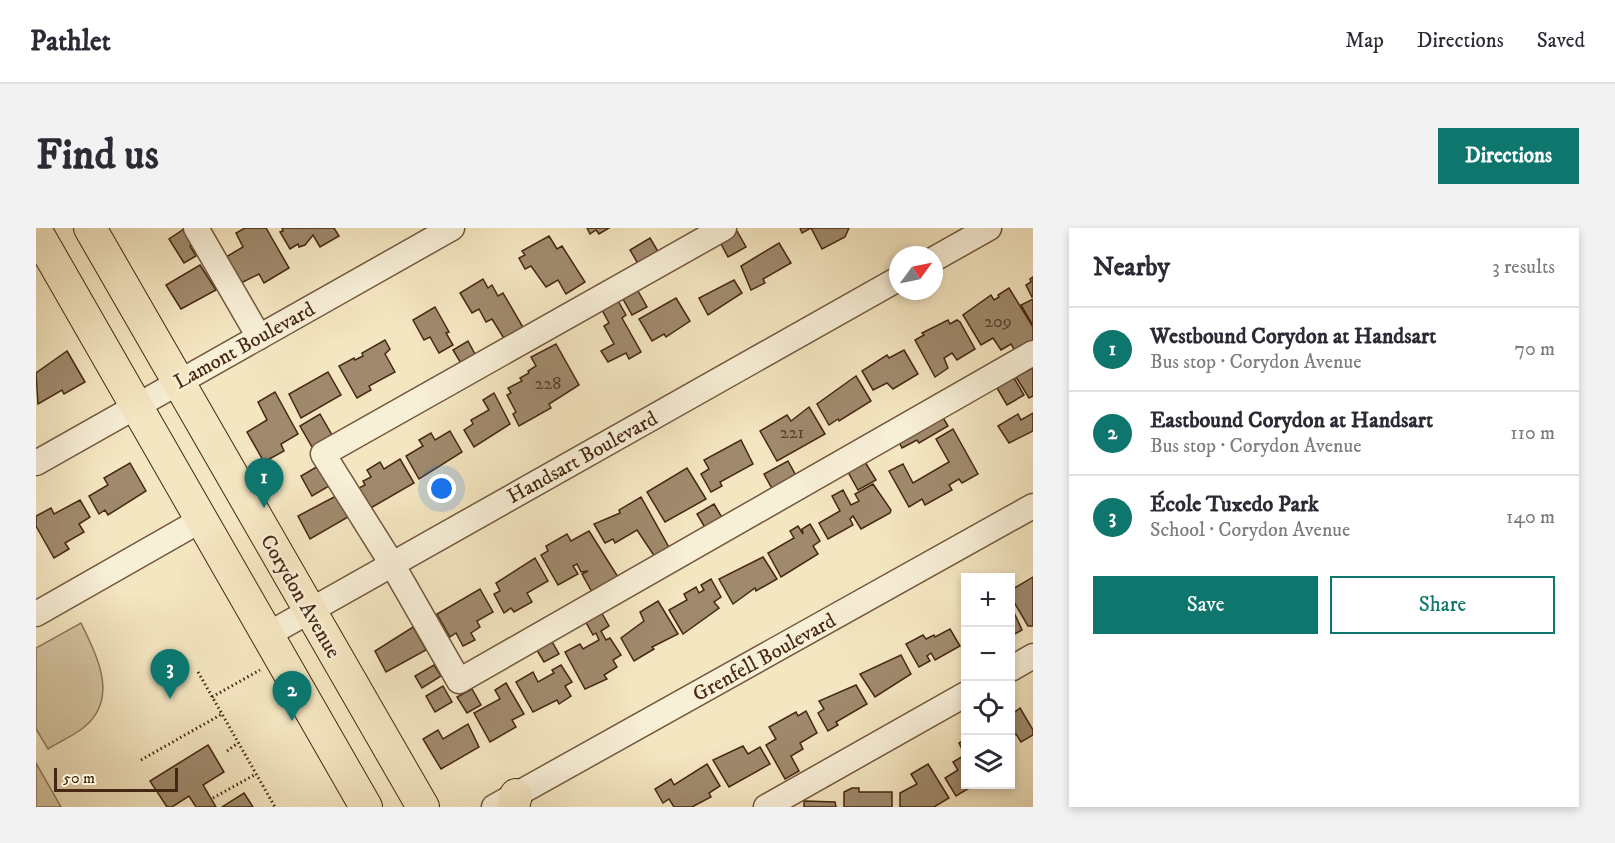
<!DOCTYPE html>
<meta charset="utf-8">
<style>
body{margin:0;font-family:"IM FELL DW Pica",serif;background:#f2f2f3;color:#2b2b33}
.controls{position:absolute;right:18px;bottom:18px;display:grid;overflow:hidden;border-radius:0px;box-shadow:0 3px 9px #0003}
.controls button{width:54px;height:54px;display:grid;place-items:center;padding:0;border:0;border-bottom:2px solid #e1e1e2;background:#fff;color:#2b2b33;font:30px sans-serif}
.compass{position:absolute;left:853px;top:18px;width:54px;height:54px;border-radius:50%;background:#fff;box-shadow:0 3px 9px #0003;rotate:57deg}
.scale{position:absolute;left:18px;bottom:15px;width:124px;box-sizing:border-box;padding-left:6px;border:3px solid #462711;border-top:0;font-size:16px;line-height:21px;white-space:nowrap;color:#462711;-webkit-text-stroke:4px #f8efd7;paint-order:stroke}
.you{position:absolute;left:406px;top:261px;width:21px;height:21px;margin:-15px;border:4px solid #fff;border-radius:50%;background:#1a73e8;box-shadow:0 0 0 9px #1a73e833}
.badge{display:grid;place-items:center;width:39px;height:39px;border-radius:50%;background:#0f766e;color:#fff;font-size:20px;font-weight:700}
.pin{position:absolute;translate:-50% -50px;filter:drop-shadow(0 2px 3px #0008)}
.pin::after{content:'';position:absolute;top:32px;width:21px;height:18px;background:inherit;clip-path:polygon(0 0,100% 0,50% 100%)}
.list{margin:0;padding:0;list-style:none}
h2{display:flex;justify-content:space-between;align-items:center;height:78px;margin:0;padding:0 24px;font-size:26px}
h2 small{font-size:20px;font-weight:400;color:#7c7c81}
.list li{display:grid;grid-template-columns:39px 1fr auto;gap:18px;align-items:center;box-sizing:border-box;height:84px;padding:0 24px;border-top:2px solid #e1e1e2}
.list b{display:block;font-size:22px;white-space:nowrap}
.list p{margin:0;font-size:20px;white-space:nowrap;color:#7c7c81}
.list em{font-size:20px;font-style:normal;color:#7c7c81}
.actions{display:flex;gap:12px;padding:18px 24px}
.actions a{flex:1;padding:14px 0;border:2px solid #0f766e;border-radius:0px;text-align:center;font-size:21px;color:#0f766e}
.actions .main{background:#0f766e;color:#fff}
.icon{flex:none;width:33px;height:33px;fill:none;stroke:currentColor;stroke-width:2;stroke-linecap:round;stroke-linejoin:round}
.map{position:relative;flex:none;width:997px;height:579px;overflow:hidden;border-radius:0px}
header{display:flex;align-items:center;gap:36px;box-sizing:border-box;height:84px;padding:0 30px;background:#fff;border-bottom:2px solid #e1e1e2}
header strong{font-size:28px}
nav{display:flex;gap:33px;margin-inline-start:auto;font-size:21px}
.intro{display:flex;align-items:center;justify-content:space-between;box-sizing:border-box;height:144px;padding:0 36px}
h1{margin:0;font-size:42px}
.button{padding:15px 27px;border-radius:0px;background:#0f766e;color:#fff;font-size:21px;font-weight:700}
main{display:flex;gap:36px;padding:0 36px}
aside{flex:1;background:#fff;border-radius:0px;box-shadow:0 3px 9px #0003}
.map>svg:first-child{display:block}
.green{fill:#d6c6a3;stroke:#8e765a;stroke-width:1.5}
.building{fill:#a08a6d;stroke:#462711;stroke-width:1.5}
.lines{fill:none;stroke-linecap:round;stroke-linejoin:round}
.minor-casing{stroke:#72573d;stroke-width:27}
.major-casing{stroke:#462711;stroke-width:34}
.path{stroke:#462711;stroke-width:3;stroke-dasharray:1.5 3;stroke-linecap:butt}
.minor{stroke:#f8efd7;stroke-width:24}
.major{stroke:#f4e6c1;stroke-width:32}
.labels{text-anchor:middle;stroke-width:5;stroke-linejoin:round;paint-order:stroke}
.number-label{font-size:18px;fill:#5c4028}
.street-label{font-size:21px;fill:#462711;stroke:#f8efd7}
</style>
<header>
<strong>Pathlet</strong>
<nav><a>Map</a><a>Directions</a><a>Saved</a></nav>
</header>
<div class="intro"><h1>Find us</h1><a class="button">Directions</a></div>
<main>
<div class="map">
<svg width="997" height="579" viewBox="0 0 997 579">
<rect width="100%" height="100%" fill="#f4e6c1"/>
<filter id="stains"><feTurbulence type="fractalNoise" baseFrequency=".00333" numOctaves="4"/><feColorMatrix values="0 0 0 0 .2 0 0 0 0 .09 0 0 0 0 .02 0 0 0 .5 -.17"/></filter>
<radialGradient id="worn" r=".72"><stop offset=".6" stop-color="#630" stop-opacity="0"/><stop offset="1" stop-color="#630" stop-opacity=".3"/></radialGradient>
<g class="green">
<path d="M45 395C61 428 84 471 47 500 37 508 23 514 12 521L0 501V420Z"/>
<polygon points="0,535 25,579 0,579"/>
</g>
<g class="building">
<polygon points="209,0 230,0 253,40 228,55 223,46 205,55 190,29 207,19 200,5"/>
<polygon points="246,0 298,0 303,8 284,19 277,7 269,17 263,19 262,16 254,21 244,4 247,3"/>
<polygon points="551,0 573,0 563,6 560,2 554,6"/>
<polygon points="764,0 813,0 809,9 786,21 775,0 766,5"/>
<polygon points="148,1 157,16 154,18 160,28 148,35 133,11"/>
<polygon points="701,3 710,19 692,29 684,14"/>
<polygon points="513,8 521,21 526,18 549,54 530,66 522,52 510,59 495,38 489,41 483,30 489,27 486,23"/>
<polygon points="614,10 624,27 604,39 594,22"/>
<polygon points="743,15 755,35 727,51 729,55 715,62 705,38"/>
<polygon points="164,37 180,62 145,81 130,57"/>
<polygon points="997,49 997,68 996,69 990,57 995,54 994,51"/>
<polygon points="447,51 452,60 456,57 462,68 467,65 488,101 469,112 456,91 450,94 443,81 436,85 424,65"/>
<polygon points="698,52 706,65 672,87 663,70"/>
<polygon points="973,60 997,99 997,115 980,125 975,116 965,122 957,110 945,117 927,87 955,67 958,72 963,69 962,67"/>
<polygon points="602,63 611,79 596,87 587,71"/>
<polygon points="640,70 654,93 630,109 628,106 616,113 603,91"/>
<polygon points="581,71 590,87 586,90 605,124 593,131 590,125 572,134 565,123 578,116 568,98 573,95 565,80"/>
<polygon points="997,71 997,95 996,96 985,77"/>
<polygon points="399,79 413,104 410,105 417,117 403,125 394,109 388,112 377,92"/>
<polygon points="912,92 914,96 921,92 924,94 939,121 921,132 916,125 908,130 912,140 899,149 879,112 888,107 886,105"/>
<polygon points="349,112 354,121 349,126 359,144 333,158 335,162 321,170 303,138 318,130 319,132 327,128 326,125"/>
<polygon points="432,113 440,128 426,137 417,122"/>
<polygon points="520,116 543,157 513,176 515,180 483,198 477,186 480,184 471,167 475,165 472,160 486,153 484,150 493,145 492,143 500,138 495,129"/>
<polygon points="868,122 882,146 857,161 851,155 837,162 826,143 851,127 853,130"/>
<polygon points="31,123 49,154 28,166 26,162 2,176 0,145"/>
<polygon points="997,140 997,168 993,170 980,149"/>
<polygon points="292,144 305,167 265,190 253,166"/>
<polygon points="820,148 835,173 803,193 802,191 793,197 781,176"/>
<polygon points="978,150 988,167 971,177 961,160"/>
<polygon points="239,164 262,206 245,216 248,223 228,234 211,204 231,192 222,174"/>
<polygon points="458,165 474,196 438,219 428,202 437,196 435,192 453,182 447,172"/>
<polygon points="773,179 789,206 741,233 724,203 751,187 755,193"/>
<polygon points="997,185 997,203 973,215 962,198 982,186 985,192"/>
<polygon points="284,186 296,207 276,219 264,198"/>
<polygon points="906,188 912,198 883,215 881,212 866,220 863,214"/>
<polygon points="917,201 942,246 926,255 923,251 913,257 916,262 889,277 886,271 873,279 853,243 867,236 877,255 913,234 900,211"/>
<polygon points="414,203 426,224 383,251 370,228 387,218 383,212 395,205 399,212"/>
<polygon points="705,212 717,236 684,254 686,258 675,264 665,246 673,241 668,232"/>
<polygon points="364,231 378,255 333,281 321,261 329,257 327,253 335,249 331,242 344,234 348,241"/>
<polygon points="752,233 763,253 739,266 728,246"/>
<polygon points="829,234 840,252 822,262 812,244"/>
<polygon points="94,235 110,263 72,287 69,282 63,286 53,268 72,257 68,250"/>
<polygon points="282,238 293,258 276,268 265,248"/>
<polygon points="651,240 670,271 629,294 611,264"/>
<polygon points="837,256 855,282 854,285 825,301 817,288 814,291 817,297 792,311 783,295 804,283 796,268 807,262 815,277 823,273 819,266"/>
<polygon points="300,268 312,289 274,311 262,288"/>
<polygon points="605,269 635,323 621,332 601,302 579,315 577,311 569,315 558,296 584,285 583,282"/>
<polygon points="44,272 54,289 43,296 48,304 29,315 33,321 18,330 0,298 0,288 15,280 18,286"/>
<polygon points="678,276 688,293 671,303 661,286"/>
<polygon points="774,296 784,313 777,318 782,326 745,349 732,325 758,310 754,303 762,298 767,306 766,301"/>
<polygon points="553,303 582,349 556,364 546,346 552,343 545,344 541,336 537,338 542,346 522,357 505,327 512,323 510,318 531,306 535,313"/>
<polygon points="727,329 741,351 720,363 719,360 697,376 683,351"/>
<polygon points="499,330 512,353 491,365 496,374 478,384 475,380 468,385 458,366 464,363 460,355"/>
<polygon points="997,349 997,398 992,398 975,369 975,362"/>
<polygon points="675,351 685,369 678,374 683,380 647,406 633,382 651,372 648,366 660,359 663,365 668,362 665,357"/>
<polygon points="444,361 457,384 441,393 444,399 435,405 439,412 427,418 420,405 414,409 401,386"/>
<polygon points="622,373 642,406 616,419 618,421 598,433 585,410 608,393 604,384"/>
<polygon points="975,378 986,402 977,407 975,403"/>
<polygon points="564,382 573,398 565,403 570,412 574,410 585,427 577,432 581,439 568,447 571,451 549,461 529,424 544,416 547,421 563,412 560,405 557,407 548,391"/>
<polygon points="377,399 390,422 350,444 339,423"/>
<polygon points="914,401 924,418 899,432 895,425 891,428 894,433 883,439 870,416 887,407 890,411 898,407 899,409"/>
<polygon points="514,410 523,426 508,434 499,419"/>
<polygon points="865,427 875,446 839,469 824,446"/>
<polygon points="398,437 405,448 386,460 379,448"/>
<polygon points="525,437 536,454 529,458 535,468 523,476 521,472 497,484 480,454 497,444 502,454 518,445 516,442"/>
<polygon points="470,455 488,486 476,492 480,499 454,514 438,485 464,471 459,462"/>
<polygon points="820,457 831,476 800,494 802,497 792,503 782,485 788,481 783,473"/>
<polygon points="407,458 416,474 399,484 390,468"/>
<polygon points="436,461 445,477 431,485 421,469"/>
<polygon points="984,480 997,502 997,507 985,514 980,506 975,509 975,487"/>
<polygon points="770,483 781,505 764,515 767,521 755,528 763,543 749,551 730,517 740,511 733,499 760,484 762,488"/>
<polygon points="432,496 443,519 405,541 387,511 402,502 407,511"/>
<polygon points="930,511 930,556 940,556 920,568 909,550 922,542 917,534 929,527 923,515"/>
<polygon points="172,517 188,544 167,557 180,579 160,579 153,568 136,579 131,579 114,553"/>
<polygon points="707,518 712,526 724,519 734,536 693,559 677,532"/>
<polygon points="671,536 684,558 673,565 675,569 656,579 638,579 633,571 627,575 619,561 635,551 638,557"/>
<polygon points="892,536 913,570 898,579 864,579 864,565 881,556 875,546"/>
<polygon points="816,560 823,560 823,564 856,564 856,579 808,579 808,564"/>
<polygon points="208,565 217,579 186,579"/>
<polygon points="768,573 799,574 800,579 768,579"/>
</g>
<g class="lines">
<g class="minor-casing">
<g id="minor">
<polyline points="160,0 223,109"/>
<polyline points="688,0 287,226 356,336 423,453 997,125"/>
<polyline points="898,31 953,0"/>
<polyline points="0,235 416,0"/>
<polyline points="0,386 165,292"/>
<polyline points="231,407 862,51"/>
<polyline points="975,441 997,428"/>
<polyline points="458,579 997,278"/>
<polyline points="730,579 930,466"/>
</g>
</g>
<g class="major-casing">
<g id="major">
<polyline points="54,0 387,579"/>
<polyline points="0,3 330,579"/>
<polyline points="477,579 480,567"/>
</g>
</g>
<g class="path">
<polyline points="162,444 239,579"/>
<polyline points="176,469 224,442"/>
<polyline points="191,523 202,515"/>
<polyline points="105,532 186,486"/>
<polyline points="177,570 220,546"/>
</g>
<use href="#minor" class="minor"/>
<use href="#major" class="major"/>
</g>
<g class="labels">
<g class="number-label">
<text x="962" y="99">209</text>
<text x="512" y="161">228</text>
<text x="756" y="210">221</text>
</g>
<g class="street-label">
<text transform="translate(208 117) rotate(-29)" y="7">Lamont Boulevard</text>
<text transform="translate(546 229) rotate(-29)" y="7">Handsart Boulevard</text>
<text transform="translate(265 368) rotate(60)" y="7">Corydon Avenue</text>
<text transform="translate(728 429) rotate(-29)" y="7">Grenfell Boulevard</text>
</g>
</g>
<rect width="100%" height="100%" filter="url(#stains)"/>
<rect width="100%" height="100%" fill="url(#worn)"/>
</svg>
<div class="controls">
<button>+</button>
<button>−</button>
<button><svg class="icon" aria-label="locate" viewBox="0 0 24 24"><circle cx="12" cy="12" r="6"/><path d="M12 2v4M12 18v4M2 12h4M18 12h4"/></svg></button>
<button><svg class="icon" aria-label="layers" viewBox="0 0 24 24"><path d="M12 4l9 5-9 5-9-5zM3 14l9 5 9-5"/></svg></button>
</div>
<svg class="compass" viewBox="-18 -18 36 36"><path d="M0-13l5 13h-10z" fill="#e53935"/><path d="M0 13l5-13h-10z" fill="#7c7c81"/></svg>
<div class="scale">50 m</div>
<div class="you"></div>
<div class="pin badge" style="left:228px;top:280px">1</div>
<div class="pin badge" style="left:256px;top:493px">2</div>
<div class="pin badge" style="left:134px;top:471px">3</div>
</div>
<aside>
<h2>Nearby<small>3 results</small></h2>
<ul class="list">
<li><span class="badge">1</span><div><b>Westbound Corydon at Handsart</b><p>Bus stop · Corydon Avenue</p></div><em>70 m</em></li>
<li><span class="badge">2</span><div><b>Eastbound Corydon at Handsart</b><p>Bus stop · Corydon Avenue</p></div><em>110 m</em></li>
<li><span class="badge">3</span><div><b>École Tuxedo Park</b><p>School · Corydon Avenue</p></div><em>140 m</em></li>
</ul>
<div class="actions"><a class="main">Save</a><a>Share</a></div>
</aside>
</main>
